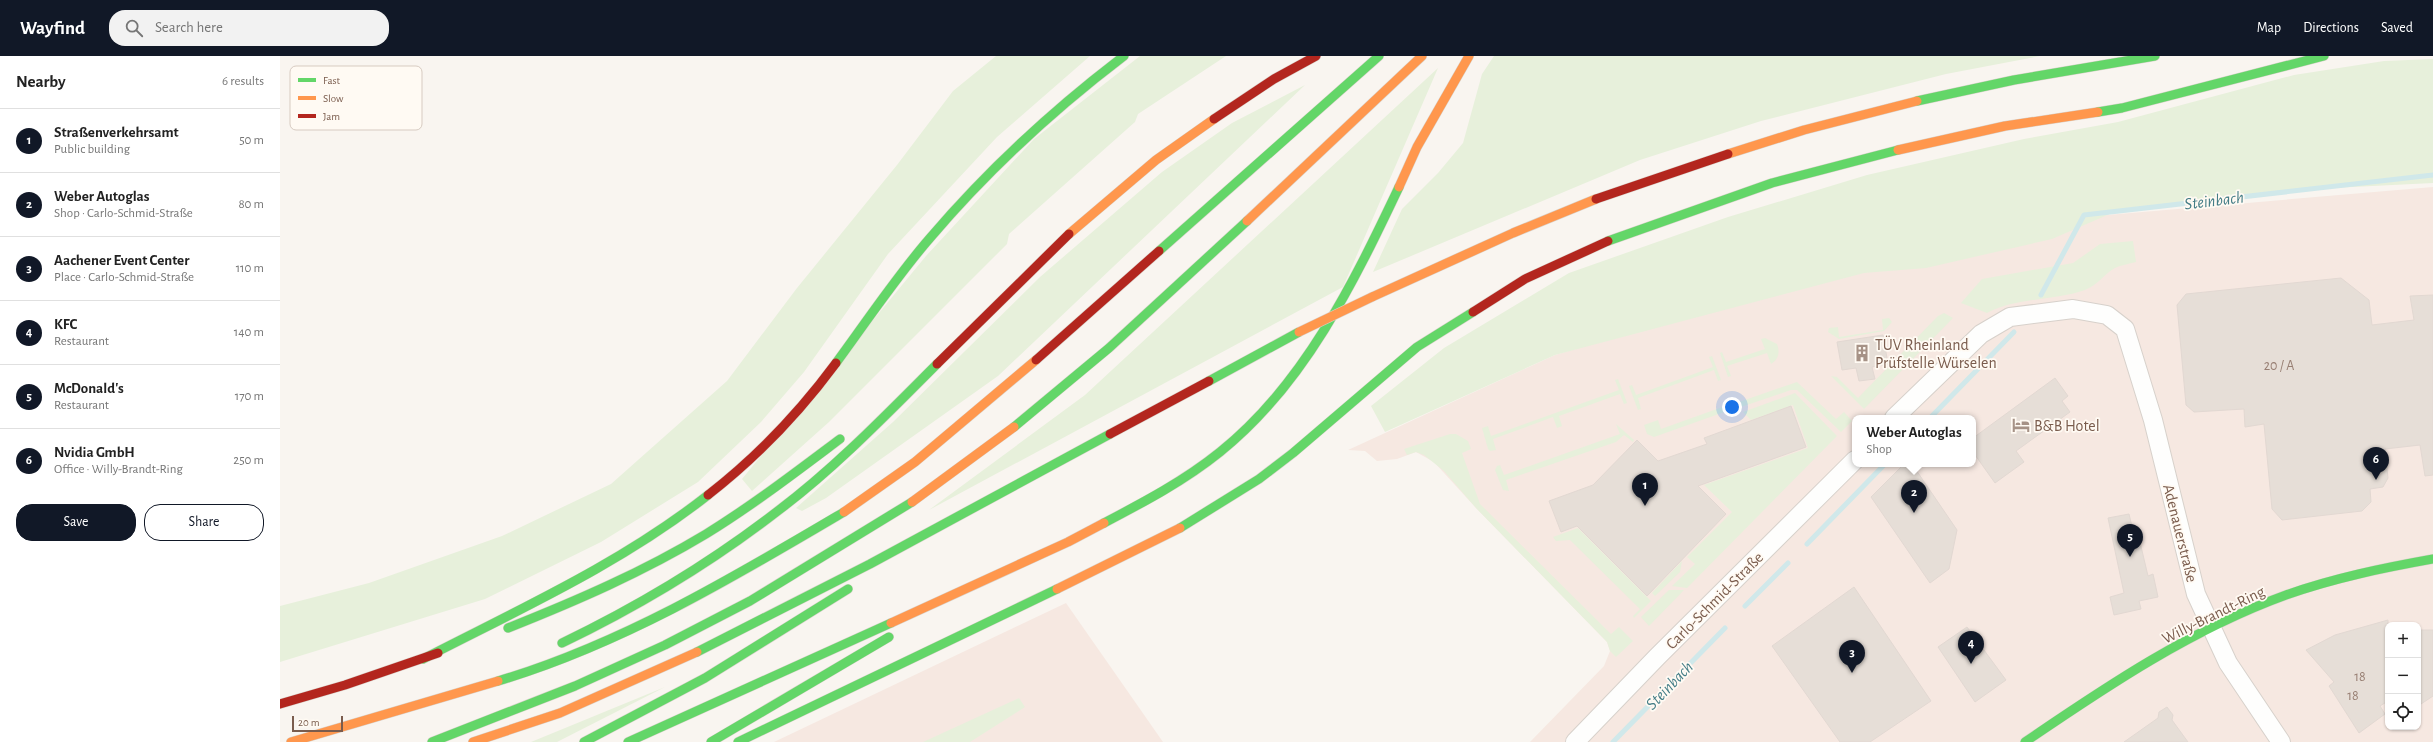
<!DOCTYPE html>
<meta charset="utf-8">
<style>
body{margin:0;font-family:"Alegreya Sans",sans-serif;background:#f2f2f2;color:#222}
.controls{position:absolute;right:12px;bottom:12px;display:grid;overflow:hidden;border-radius:8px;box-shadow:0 1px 3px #0004}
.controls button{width:36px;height:36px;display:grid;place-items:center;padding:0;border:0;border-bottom:1px solid #e0e0e0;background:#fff;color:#222;font:20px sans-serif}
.scale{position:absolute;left:12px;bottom:10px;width:51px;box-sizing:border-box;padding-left:4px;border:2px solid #7a5c4d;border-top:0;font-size:11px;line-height:14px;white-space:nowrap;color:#7a5c4d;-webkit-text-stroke:3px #fffaf3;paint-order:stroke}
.you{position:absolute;left:1452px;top:351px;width:14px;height:14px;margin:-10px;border:3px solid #fff;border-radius:50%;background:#1a73e8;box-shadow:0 0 0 6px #1a73e833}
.badge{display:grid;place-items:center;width:26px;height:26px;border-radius:50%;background:#111827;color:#fff;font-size:13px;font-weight:700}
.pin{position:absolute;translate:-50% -33px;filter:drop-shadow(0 1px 2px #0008)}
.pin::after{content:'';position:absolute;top:21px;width:14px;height:12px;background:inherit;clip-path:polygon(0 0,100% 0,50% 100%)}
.popup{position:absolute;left:1572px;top:359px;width:124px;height:52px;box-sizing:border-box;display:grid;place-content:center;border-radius:8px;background:#fff;filter:drop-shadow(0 1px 3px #0005);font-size:13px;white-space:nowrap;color:#767676}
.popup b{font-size:15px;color:#222}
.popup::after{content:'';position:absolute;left:50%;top:100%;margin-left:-8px;border:8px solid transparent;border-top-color:#fff}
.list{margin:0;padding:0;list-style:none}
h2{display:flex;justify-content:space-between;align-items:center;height:52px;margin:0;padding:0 16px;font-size:17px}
h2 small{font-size:13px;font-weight:400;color:#767676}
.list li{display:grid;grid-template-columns:26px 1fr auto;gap:12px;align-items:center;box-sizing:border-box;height:64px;padding:0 16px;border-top:1px solid #e0e0e0}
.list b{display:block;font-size:15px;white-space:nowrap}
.list p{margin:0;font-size:13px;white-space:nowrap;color:#767676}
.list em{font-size:13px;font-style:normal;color:#767676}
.actions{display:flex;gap:8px;padding:12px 16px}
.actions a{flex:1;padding:9px 0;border:1px solid #111827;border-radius:16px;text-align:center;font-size:14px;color:#111827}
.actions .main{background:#111827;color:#fff}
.icon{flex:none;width:22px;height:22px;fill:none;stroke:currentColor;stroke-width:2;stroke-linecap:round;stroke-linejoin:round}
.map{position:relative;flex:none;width:2153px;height:686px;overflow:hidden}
header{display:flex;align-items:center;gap:24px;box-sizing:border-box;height:56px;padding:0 20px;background:#111827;color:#fff}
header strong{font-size:19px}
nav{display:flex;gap:22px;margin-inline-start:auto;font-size:14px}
.search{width:280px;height:36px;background:#f2f2f2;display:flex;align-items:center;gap:10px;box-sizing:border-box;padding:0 14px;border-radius:16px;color:#767676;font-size:15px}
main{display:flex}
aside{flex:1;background:#fff}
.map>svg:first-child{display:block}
.commercial{fill:#f6e8e1;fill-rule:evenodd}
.green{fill:#e7f0db}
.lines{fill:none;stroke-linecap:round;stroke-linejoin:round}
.stream{stroke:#d0e8ea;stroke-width:5}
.building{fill:#e6ded7;stroke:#e2d8d2}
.street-casing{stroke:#d7d1cb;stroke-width:20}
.fast-casing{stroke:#d9d2cb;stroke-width:10}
.slow-casing{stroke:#d9d2cb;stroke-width:10}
.jam-casing{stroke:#d9d2cb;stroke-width:10}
.street{stroke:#fefefd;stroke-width:18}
.fast{stroke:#63d668;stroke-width:9}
.slow{stroke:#ff974d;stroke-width:9}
.jam{stroke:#b3261e;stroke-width:9}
.slow-bridge-casing{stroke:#dad1cc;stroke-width:10;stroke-linecap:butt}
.slow-bridge{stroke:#ff974d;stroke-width:9}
.labels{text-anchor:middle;stroke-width:3.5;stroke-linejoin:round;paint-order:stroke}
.number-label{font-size:14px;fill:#977e72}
.poi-label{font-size:16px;fill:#7a5c4d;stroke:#fffaf3;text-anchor:start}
.street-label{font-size:16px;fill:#7a5c4d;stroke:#fffaf3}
.water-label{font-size:17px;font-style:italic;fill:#437c86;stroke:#fffaf3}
.key{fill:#fffaf3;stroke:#d7cbc1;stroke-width:1}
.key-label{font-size:11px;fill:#7a5c4d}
</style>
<header>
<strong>Wayfind</strong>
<div class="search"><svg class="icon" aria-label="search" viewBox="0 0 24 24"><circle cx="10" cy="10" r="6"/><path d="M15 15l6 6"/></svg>Search here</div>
<nav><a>Map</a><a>Directions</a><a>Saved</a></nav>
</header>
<main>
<aside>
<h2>Nearby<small>6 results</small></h2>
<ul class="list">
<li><span class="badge">1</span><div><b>Straßenverkehrsamt</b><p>Public building</p></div><em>50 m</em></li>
<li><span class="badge">2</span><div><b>Weber Autoglas</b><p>Shop · Carlo-Schmid-Straße</p></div><em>80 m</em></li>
<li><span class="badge">3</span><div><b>Aachener Event Center</b><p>Place · Carlo-Schmid-Straße</p></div><em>110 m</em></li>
<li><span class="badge">4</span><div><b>KFC</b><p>Restaurant</p></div><em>140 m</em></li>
<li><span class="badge">5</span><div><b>McDonald's</b><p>Restaurant</p></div><em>170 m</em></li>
<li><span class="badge">6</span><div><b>Nvidia GmbH</b><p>Office · Willy-Brandt-Ring</p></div><em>250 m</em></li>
</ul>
<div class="actions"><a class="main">Save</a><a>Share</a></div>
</aside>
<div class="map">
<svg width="2153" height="686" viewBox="0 0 2153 686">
<rect width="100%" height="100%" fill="#f9f5f0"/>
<g class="commercial">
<path d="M2153 131V686H1250L1324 610 1330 595 1327 586 1196 452 1154 406 1136 396 1117 403 1097 405 1085 395 1068 394 1275 299 1710 169ZM1575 362H1693V408H1575ZM2108 569H2138V671H2108Z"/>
<polygon points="786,547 883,686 494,686"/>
</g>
<g class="green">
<polygon points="716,0 810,0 717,81 608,198 524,316 481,366 418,426 321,486 205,543 0,606 0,550 89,527 222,480 331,428 447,325 517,232 617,109 673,35"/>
<polygon points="860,0 946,0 858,58 855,66 729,178 727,188 549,366 472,435 462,423 646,200 754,83"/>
<polygon points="1214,0 1760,0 1666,18 1481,65 1360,104 1093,216 1122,153 1158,117 1183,87 1202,18"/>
<polygon points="2153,3 2153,127 2012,134 1839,154 1772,183 1646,212 1584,217 1275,299 1105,376 1091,350 1164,292 1289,217 1448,161 1587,119 1744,83 1838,66 2014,19 2104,5"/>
<polygon points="1158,12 1063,231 649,454 805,339"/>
<polygon points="1025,29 718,320 546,442 522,455 516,452 613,366 760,221 882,116 952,67"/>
<path d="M1853 185 1856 206C1849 208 1841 209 1835 212 1824 218 1818 229 1805 234 1774 245 1737 241 1707 257L1681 247 1702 223 1793 207 1820 188Z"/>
<polygon points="1664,257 1673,262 1584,353 1551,320 1557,321 1578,342 1658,260"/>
<polygon points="1609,262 1612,266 1604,275 1559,283 1548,276 1549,272 1558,271 1559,281 1603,274 1602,263"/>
<path d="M1485 282 1497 288C1500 296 1499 303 1491 308L1487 297 1447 310 1451 320 1448 321 1440 297 1442 296 1446 306 1485 293 1481 283Z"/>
<polygon points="1432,300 1441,324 1438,325 1434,314 1358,342 1361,353 1358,354 1349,330 1352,329 1356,339 1433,311 1429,301"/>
<polygon points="1338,323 1347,347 1344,348 1340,338 1279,360 1282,370 1277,372 1273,361 1213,383 1216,394 1210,395 1208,393 1202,372 1208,370 1211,380 1339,334 1335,324"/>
<polygon points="1517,326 1556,363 1564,356 1572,365 1561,376 1517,334 1511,334 1461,351 1459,346"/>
<polygon points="1515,337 1557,380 1407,532 1392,530 1415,508 1407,501 1452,456 1424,429 1528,392 1513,349 1471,364 1463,356"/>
<polygon points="1448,349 1450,354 1374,381 1367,378 1364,369 1378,364 1381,373"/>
<polygon points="1336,368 1354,384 1353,386 1344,379 1336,386 1226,424 1229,435 1223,434 1215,414 1217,410 1220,409 1224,419 1340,378"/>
<polygon points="1170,378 1176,378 1188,385 1191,393 1182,397 1200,448 1331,578 1339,571 1353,585 1336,601 1330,595 1327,586 1196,452 1164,415 1144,399 1136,396 1127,399 1124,393"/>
<polygon points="1298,472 1371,545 1354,562 1353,560 1360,553 1290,484 1276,485 1273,481"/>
<polygon points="1402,505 1400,516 1375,540 1372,537"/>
<polygon points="1389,534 1404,534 1369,570 1361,561"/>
<polygon points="385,631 277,686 251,686"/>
<polygon points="739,642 745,651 690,686 643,686"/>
</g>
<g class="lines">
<g class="stream">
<polyline points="1761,239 1804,159 2153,119"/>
<polyline points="1650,362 1734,276"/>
<polyline points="1527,488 1605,408"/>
<polyline points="1465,550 1508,507"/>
<polyline points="1333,686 1445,572"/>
</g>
</g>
<g class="building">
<polygon points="2061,222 2089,244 2092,269 2134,264 2130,240 2153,239 2153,419 2145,420 2140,389 2105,393 2108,422 2103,431 2090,433 2091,446 2082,455 2002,464 1992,453 1984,368 1965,371 1964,353 1914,356 1906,349 1897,249 1906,238"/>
<polygon points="1603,279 1608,308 1592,311 1595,323 1579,325 1576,312 1562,314 1557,286"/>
<polygon points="1775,322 1788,340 1782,345 1790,356 1736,395 1744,406 1715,427 1693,396 1693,382"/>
<polygon points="1511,350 1526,391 1418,430 1446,458 1367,540 1297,470 1281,476 1269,445 1313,429 1357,384 1378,405 1427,388 1424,382"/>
<polygon points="1624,408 1632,408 1677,474 1669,513 1650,527 1591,441"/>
<polygon points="1849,458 1855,483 1859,482 1868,520 1873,518 1878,541 1859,545 1861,553 1834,559 1830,541 1844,537 1828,462"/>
<polygon points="1574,531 1651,645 1590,686 1560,686 1492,590"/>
<polygon points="2108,564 2108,645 2100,650 2105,658 2079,677 2049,630 2054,626 2026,594 2055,579"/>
<polygon points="1687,571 1726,624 1695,646 1658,591"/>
<polygon points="2138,574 2153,574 2153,640 2138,650"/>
<polygon points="1887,651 1893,659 1892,664 1908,686 1844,686 1878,662 1879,656"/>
</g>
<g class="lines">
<g class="street-casing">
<g id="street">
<polyline points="1614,362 1701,278 1730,261 1793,253 1827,259 1845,273 1873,364 1916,538 1948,607 2001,686"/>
<polyline points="1295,686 1377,601 1575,404"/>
</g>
</g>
<g class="fast-casing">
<g id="fast">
<polyline points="1637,45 1734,24 1875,0"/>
<polyline points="1818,56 1842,52 2044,0"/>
<polyline points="1328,185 1492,127 1618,94"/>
<polyline points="879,195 1099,0"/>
<path d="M556 307C587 265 616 221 650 182 708 114 773 54 844 0"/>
<polyline points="929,325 1019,276"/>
<polyline points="734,371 829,292 967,165"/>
<path d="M824 467C864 446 904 425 940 396 1024 329 1074 226 1119 131"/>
<polyline points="900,472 979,423 1013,397 1137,291 1193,256"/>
<path d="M228 572C296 545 363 516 426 478 473 449 516 416 560 383"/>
<path d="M282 587C359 550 432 506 499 454 555 412 608 357 657 308"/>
<polyline points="417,596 590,508 830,378"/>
<path d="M143 603C240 553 342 507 428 439"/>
<path d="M218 625C342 588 454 521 564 456"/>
<polyline points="152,686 295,630 385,589 470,545 632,446"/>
<polyline points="304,686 425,622 568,533"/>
<polyline points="348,686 611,567"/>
<polyline points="431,686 609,581"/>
<polyline points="458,686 777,533"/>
<path d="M1745 686C1827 630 1912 573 2006 539 2054 522 2103 512 2153 503"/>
</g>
</g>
<g class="slow-casing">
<g id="slow">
<polyline points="1618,94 1725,70 1818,56"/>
<polyline points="1448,98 1524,74 1637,45"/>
<polyline points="1119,131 1137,91 1189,0"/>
<polyline points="967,165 1142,0"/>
<polyline points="789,178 876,104 934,63"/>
<polyline points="1092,241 1233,177 1316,143"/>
<polyline points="632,446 734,371"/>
<polyline points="564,456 635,406 756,304"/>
<polyline points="777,533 900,472"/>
<polyline points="611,567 788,486 824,467"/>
<polyline points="11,686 218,625"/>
<polyline points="193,686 280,657 417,596"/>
</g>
</g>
<g class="jam-casing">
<g id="jam">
<polyline points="934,63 994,23 1036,0"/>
<polyline points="1316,143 1448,98"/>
<polyline points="1193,256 1245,223 1328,185"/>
<polyline points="756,304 879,195"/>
<polyline points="657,308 789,178"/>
<polyline points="830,378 929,325"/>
<path d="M428 439C477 401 519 357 556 307"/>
<polyline points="0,648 65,629 158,597"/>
</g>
</g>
<use href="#street" class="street"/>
<use href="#fast" class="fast"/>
<use href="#slow" class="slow"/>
<use href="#jam" class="jam"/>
<g class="slow-bridge-casing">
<polyline id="slow-bridge" points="1019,276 1092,241"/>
</g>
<use href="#slow-bridge" class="slow-bridge"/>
</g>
<defs>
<g id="building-bare" transform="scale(1.38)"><path d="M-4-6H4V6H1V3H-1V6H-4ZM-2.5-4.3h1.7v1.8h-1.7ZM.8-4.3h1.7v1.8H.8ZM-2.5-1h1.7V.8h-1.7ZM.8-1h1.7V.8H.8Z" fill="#a69286" stroke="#fffaf3" stroke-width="2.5" paint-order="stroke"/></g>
<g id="hotel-bare" transform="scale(1.38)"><path d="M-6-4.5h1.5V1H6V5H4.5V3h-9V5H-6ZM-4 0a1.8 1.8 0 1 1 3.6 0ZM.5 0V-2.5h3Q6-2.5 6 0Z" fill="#a69286" stroke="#fffaf3" stroke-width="2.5" paint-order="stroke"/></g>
</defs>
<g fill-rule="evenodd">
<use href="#building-bare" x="1582" y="297"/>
<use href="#hotel-bare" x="1741" y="369"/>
</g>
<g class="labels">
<g class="number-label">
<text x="1999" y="314">20 / A</text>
<text x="2080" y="625">18</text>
<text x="2073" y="644">18</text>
</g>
<g class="poi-label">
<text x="1595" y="294">TÜV Rheinland<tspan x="1595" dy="18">Prüfstelle Würselen</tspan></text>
<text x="1754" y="375">B&amp;B Hotel</text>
</g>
<g class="street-label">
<text transform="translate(1901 477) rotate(76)" y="6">Adenauerstraße</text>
<text transform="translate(1434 544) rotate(-45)" y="6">Carlo-Schmid-Straße</text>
<text transform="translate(1933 558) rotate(-26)" y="6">Willy-Brandt-Ring</text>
</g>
<g class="water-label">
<text transform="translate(1934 144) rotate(-7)" y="6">Steinbach</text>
<text transform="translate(1389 629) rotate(-46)" y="6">Steinbach</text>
</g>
</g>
<rect x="10" y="10" width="132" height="64" rx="6" class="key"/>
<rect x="18" y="22" width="18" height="4" fill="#63d668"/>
<rect x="18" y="40" width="18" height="4" fill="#ff974d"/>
<rect x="18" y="58" width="18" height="4" fill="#b3261e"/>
<g class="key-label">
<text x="43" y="28">Fast</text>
<text x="43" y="46">Slow</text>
<text x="43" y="64">Jam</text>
</g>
</svg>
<div class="controls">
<button>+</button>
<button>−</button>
<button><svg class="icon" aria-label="locate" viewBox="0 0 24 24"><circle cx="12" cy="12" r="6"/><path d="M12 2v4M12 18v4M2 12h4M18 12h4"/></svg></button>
</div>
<div class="scale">20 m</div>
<div class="you"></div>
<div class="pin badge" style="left:1365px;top:450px">1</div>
<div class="pin badge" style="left:1634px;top:457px">2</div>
<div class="popup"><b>Weber Autoglas</b>Shop</div>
<div class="pin badge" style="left:1572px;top:617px">3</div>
<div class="pin badge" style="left:1691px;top:608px">4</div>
<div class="pin badge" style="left:1850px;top:501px">5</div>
<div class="pin badge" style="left:2096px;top:424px">6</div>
</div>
</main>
